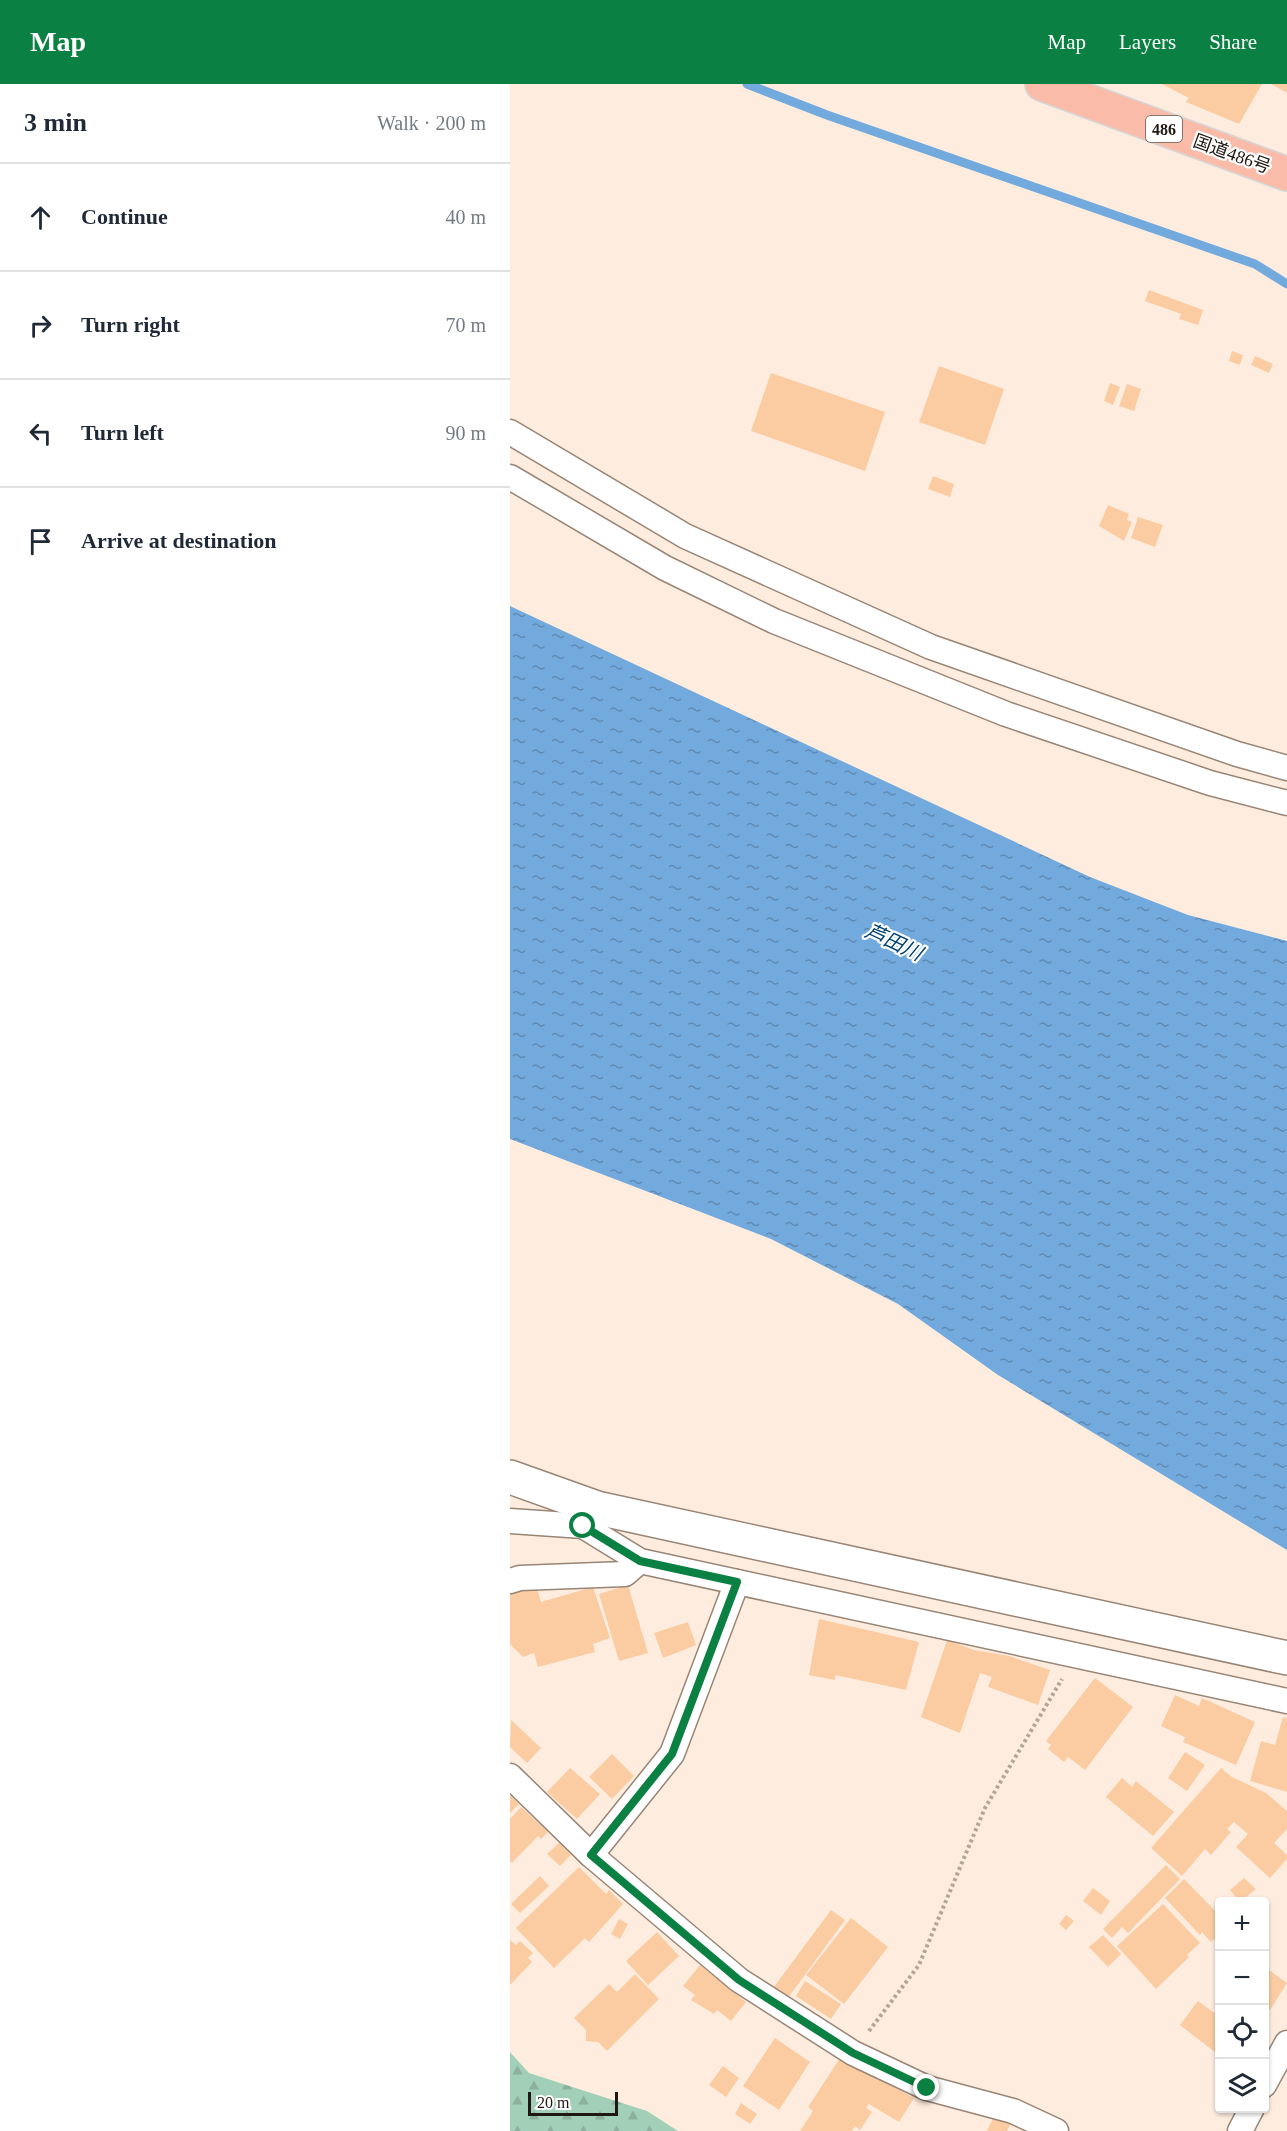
<!DOCTYPE html>
<meta charset="utf-8">
<style>
body{margin:0;font-family:"Times New Roman","Noto Sans JP",serif;background:#f2f2f3;color:#1f2937}
.controls{position:absolute;right:18px;bottom:18px;display:grid;overflow:hidden;border-radius:6px;box-shadow:0 2px 4px #0004}
.controls button{width:54px;height:54px;display:grid;place-items:center;padding:0;border:0;border-bottom:2px solid #e0e1e3;background:#fff;color:#1f2937;font:30px sans-serif}
.scale{position:absolute;left:18px;bottom:15px;width:90px;box-sizing:border-box;padding-left:6px;border:3px solid #1f1812;border-top:0;font-size:16px;line-height:21px;white-space:nowrap;color:#1f1812;-webkit-text-stroke:4px #fff;paint-order:stroke}
.stop{position:absolute;width:18px;height:18px;margin:-14px;border:4px solid #0b8043;border-radius:50%;background:#fff}
.stop.end{background:#0b8043;border-color:#fff;box-shadow:0 2px 6px #0008}
.list{margin:0;padding:0;list-style:none}
h2{display:flex;justify-content:space-between;align-items:center;height:78px;margin:0;padding:0 24px;font-size:26px}
h2 small{font-size:20px;font-weight:400;color:#747a83}
.list li{display:grid;grid-template-columns:39px 1fr auto;gap:18px;align-items:center;box-sizing:border-box;height:108px;padding:0 24px;border-top:2px solid #e0e1e3}
.list b{display:block;font-size:22px;white-space:nowrap}
.list em{font-size:20px;font-style:normal;color:#747a83}
.icon{flex:none;width:33px;height:33px;fill:none;stroke:currentColor;stroke-width:2;stroke-linecap:round;stroke-linejoin:round}
.map{position:relative;flex:none;width:777px;height:2047px;overflow:hidden}
header{display:flex;align-items:center;gap:36px;box-sizing:border-box;height:84px;padding:0 30px;background:#0b8043;color:#fff}
header strong{font-size:28px}
nav{display:flex;gap:33px;margin-inline-start:auto;font-size:21px}
main{display:flex}
aside{flex:1;background:#fff}
.map>svg:first-child{display:block}
.forest{fill:url(#forest-firs)}
.water{fill:url(#water-ripples)}
.lines{fill:none;stroke-linecap:round;stroke-linejoin:round}
.stream{stroke:#73aadd;stroke-width:9}
.building{fill:#fbcca2}
.street-casing{stroke:#988575;stroke-width:27}
.secondary-casing{stroke:#988575;stroke-width:36}
.highway-casing{stroke:#d7d5d4;stroke-width:36}
.path{stroke:#b1a499;stroke-width:4;stroke-dasharray:3 3;stroke-linecap:butt}
.street{stroke:#fff;stroke-width:24}
.secondary{stroke:#fff;stroke-width:33}
.highway{stroke:#fabca9;stroke-width:33}
.route{stroke:#0b8043;stroke-width:8}
.labels{text-anchor:middle;stroke-width:4.5;stroke-linejoin:round;paint-order:stroke}
.shield{fill:#fff;stroke:#625d59;stroke-width:1.5}
.shield-label{font-size:16px;font-weight:bold;fill:#1f1812}
.street-label{font-size:18px;fill:#1f1812;stroke:#fff}
.water-label{font-size:20px;font-style:italic;fill:#004372;stroke:#fff}
</style>
<header>
<strong>Map</strong>
<nav><a>Map</a><a>Layers</a><a>Share</a></nav>
</header>
<main>
<aside>
<h2>3 min<small>Walk · 200 m</small></h2>
<ul class="list">
<li><svg class="icon" aria-label="ahead" viewBox="0 0 24 24"><path d="M12 20V5M6 11l6-6 6 6"/></svg><div><b>Continue</b></div><em>40 m</em></li>
<li><svg class="icon" aria-label="right" viewBox="0 0 24 24"><path d="M7 20v-9h11M14 6l5 5-5 5"/></svg><div><b>Turn right</b></div><em>70 m</em></li>
<li><svg class="icon" aria-label="left" viewBox="0 0 24 24"><path d="M17 20v-9H6M10 6l-5 5 5 5"/></svg><div><b>Turn left</b></div><em>90 m</em></li>
<li><svg class="icon" aria-label="arrive" viewBox="0 0 24 24"><path d="M6 21V4h12l-3 4 3 4H6"/></svg><div><b>Arrive at destination</b></div></li>
</ul>
</aside>
<div class="map">
<svg width="777" height="2047" viewBox="0 0 777 2047">
<defs>
<pattern id="forest-firs" width="22" height="20" patternUnits="userSpaceOnUse" patternTransform="scale(1.5)"><rect width="22" height="20" fill="#a2cfb8"/><path d="M5 1l3.5 6h-7zM16 11l3.5 6h-7z" fill="#8bb19d"/></pattern>
<pattern id="water-ripples" width="26" height="14" patternUnits="userSpaceOnUse" patternTransform="scale(1.5)"><rect width="26" height="14" fill="#73aadd"/><path d="M2 4q2-2 4 0t4 0M15 11q2-2 4 0t4 0" fill="none" stroke="#5e89b2"/></pattern>
</defs>
<rect width="100%" height="100%" fill="#feeddf"/>
<polygon class="forest" points="0,1968 19,1989 137,2027 168,2047 0,2047"/>
<polygon class="water" points="0,522 580,793 678,831 777,857 777,1466 488,1291 388,1220 261,1155 0,1055"/>
<g class="lines">
<polyline class="stream" points="237,0 317,31 745,180 777,200"/>
</g>
<g class="building">
<polygon points="652,0 752,0 729,40 676,18 679,14"/>
<polygon points="761,0 777,0 777,9"/>
<polygon points="639,206 693,226 688,241 669,235 671,230 635,217"/>
<polygon points="722,267 733,271 730,281 719,277"/>
<polygon points="745,272 763,280 759,289 741,281"/>
<polygon points="429,282 494,305 475,361 409,338"/>
<polygon points="261,289 375,328 355,387 241,347"/>
<polygon points="600,299 610,303 603,321 594,317"/>
<polygon points="617,300 631,305 624,327 609,322"/>
<polygon points="423,392 444,400 440,413 418,405"/>
<polygon points="598,421 619,430 617,436 622,438 614,457 589,442"/>
<polygon points="628,433 653,441 645,463 621,454"/>
<polygon points="118,1501 138,1569 109,1577 89,1510"/>
<polygon points="26,1502 31,1518 83,1503 100,1554 83,1560 85,1568 28,1583 24,1569 13,1573 0,1560 0,1509"/>
<polygon points="309,1535 409,1558 396,1606 325,1591 325,1596 299,1591"/>
<polygon points="178,1538 186,1561 153,1574 144,1549"/>
<polygon points="437,1556 464,1566 499,1572 540,1586 528,1621 478,1603 482,1593 470,1589 450,1649 411,1633"/>
<polygon points="585,1594 623,1623 575,1686 558,1673 554,1678 538,1665 541,1661 536,1657"/>
<polygon points="665,1611 689,1622 692,1614 745,1638 726,1681 673,1658 675,1653 651,1642"/>
<polygon points="773,1633 777,1634 777,1708 740,1697 751,1657 765,1661"/>
<polygon points="1,1636 31,1664 17,1679 0,1663"/>
<polygon points="675,1668 695,1681 677,1707 658,1694"/>
<polygon points="102,1670 124,1692 102,1715 79,1693"/>
<polygon points="60,1684 90,1710 67,1735 37,1708"/>
<polygon points="711,1684 722,1693 756,1709 777,1727 777,1745 764,1759 777,1771 777,1775 760,1794 726,1763 738,1750 724,1738 717,1745 721,1748 701,1771 695,1765 672,1792 641,1764"/>
<polygon points="612,1694 622,1703 626,1697 664,1728 643,1752 596,1713"/>
<polygon points="0,1711 9,1720 0,1729"/>
<polygon points="11,1723 38,1748 31,1755 28,1752 2,1779 0,1777 0,1735"/>
<polygon points="49,1759 61,1771 50,1782 37,1770"/>
<polygon points="656,1781 670,1795 618,1849 612,1843 602,1854 593,1845"/>
<polygon points="69,1783 96,1810 99,1806 113,1820 79,1858 75,1854 44,1884 6,1844"/>
<polygon points="30,1792 39,1802 10,1829 1,1820"/>
<polygon points="734,1794 746,1805 730,1818 720,1806"/>
<polygon points="674,1795 710,1832 710,1861 704,1855 701,1858 692,1848 690,1851 655,1814"/>
<polygon points="583,1804 600,1817 591,1831 573,1817"/>
<polygon points="653,1820 690,1859 677,1871 679,1873 646,1905 607,1862"/>
<polygon points="321,1826 335,1836 275,1918 261,1907"/>
<polygon points="556,1831 564,1837 556,1846 549,1840"/>
<polygon points="341,1834 378,1863 334,1920 296,1891"/>
<polygon points="109,1835 118,1840 110,1855 101,1850"/>
<polygon points="147,1848 169,1872 138,1901 116,1877"/>
<polygon points="593,1851 611,1870 598,1883 579,1863"/>
<polygon points="0,1856 6,1861 10,1857 23,1869 18,1874 22,1878 0,1901"/>
<polygon points="190,1881 236,1918 221,1937 207,1926 204,1930 181,1916 185,1911 173,1902"/>
<polygon points="759,1886 777,1899 760,1926 754,1922 754,1893"/>
<polygon points="125,1890 149,1915 97,1967 88,1958 76,1957 76,1946 64,1934 99,1900 107,1908"/>
<polygon points="295,1897 331,1920 321,1935 286,1912"/>
<polygon points="688,1917 710,1933 710,1972 670,1941"/>
<polygon points="265,1954 300,1978 269,2026 233,2002"/>
<polygon points="330,1974 404,2014 389,2038 359,2020 356,2024 362,2028 350,2046 345,2042 342,2047 290,2047 303,2027 298,2023"/>
<polygon points="213,1982 229,1994 216,2013 199,2001"/>
<polygon points="231,2019 247,2030 240,2040 225,2030"/>
<polygon points="484,2032 501,2039 497,2047 477,2047"/>
</g>
<g class="lines">
<g class="street-casing">
<g id="street">
<polyline points="0,348 175,452 421,563 727,670 777,684"/>
<polyline points="0,393 155,484 264,537 496,630 700,699 777,719"/>
<polyline points="0,1437 73,1442 82,1430"/>
<polyline points="73,1442 130,1477 777,1617"/>
<polyline points="0,1497 10,1494 115,1490 130,1477"/>
<polyline points="0,1692 81,1771 229,1896 343,1969 417,2004 503,2027 546,2047"/>
<polyline points="81,1771 162,1670 227,1498"/>
<polyline points="754,2001 777,1959"/>
<polyline points="730,2047 742,2024"/>
</g>
</g>
<g class="secondary-casing">
<polyline id="secondary" points="0,1393 87,1424 777,1574"/>
</g>
<g class="highway-casing">
<polyline id="highway" points="532,0 777,90"/>
</g>
<polyline class="path" points="359,1947 409,1881 475,1724 552,1595"/>
<use href="#street" class="street"/>
<use href="#secondary" class="secondary"/>
<use href="#highway" class="highway"/>
</g>
<g class="lines">
<polyline class="route" points="73,1442 130,1477 227,1498 162,1670 81,1771 229,1896 343,1969 417,2004"/>
</g>
<g class="labels">
<rect class="shield" x="636" y="32" width="36" height="26" rx="4.5"/>
<g class="shield-label">
<text x="654" y="51">486</text>
</g>
<g class="street-label">
<text transform="translate(722 70) rotate(20)" y="6">国道486号</text>
</g>
<g class="water-label">
<text transform="translate(384 858) rotate(25)" y="7">芦田川</text>
</g>
</g>
</svg>
<div class="controls">
<button>+</button>
<button>−</button>
<button><svg class="icon" aria-label="locate" viewBox="0 0 24 24"><circle cx="12" cy="12" r="6"/><path d="M12 2v4M12 18v4M2 12h4M18 12h4"/></svg></button>
<button><svg class="icon" aria-label="layers" viewBox="0 0 24 24"><path d="M12 4l9 5-9 5-9-5zM3 14l9 5 9-5"/></svg></button>
</div>
<div class="scale">20 m</div>
<div class="stop" style="left:73px;top:1442px"></div>
<div class="stop end" style="left:417px;top:2004px"></div>
</div>
</main>
